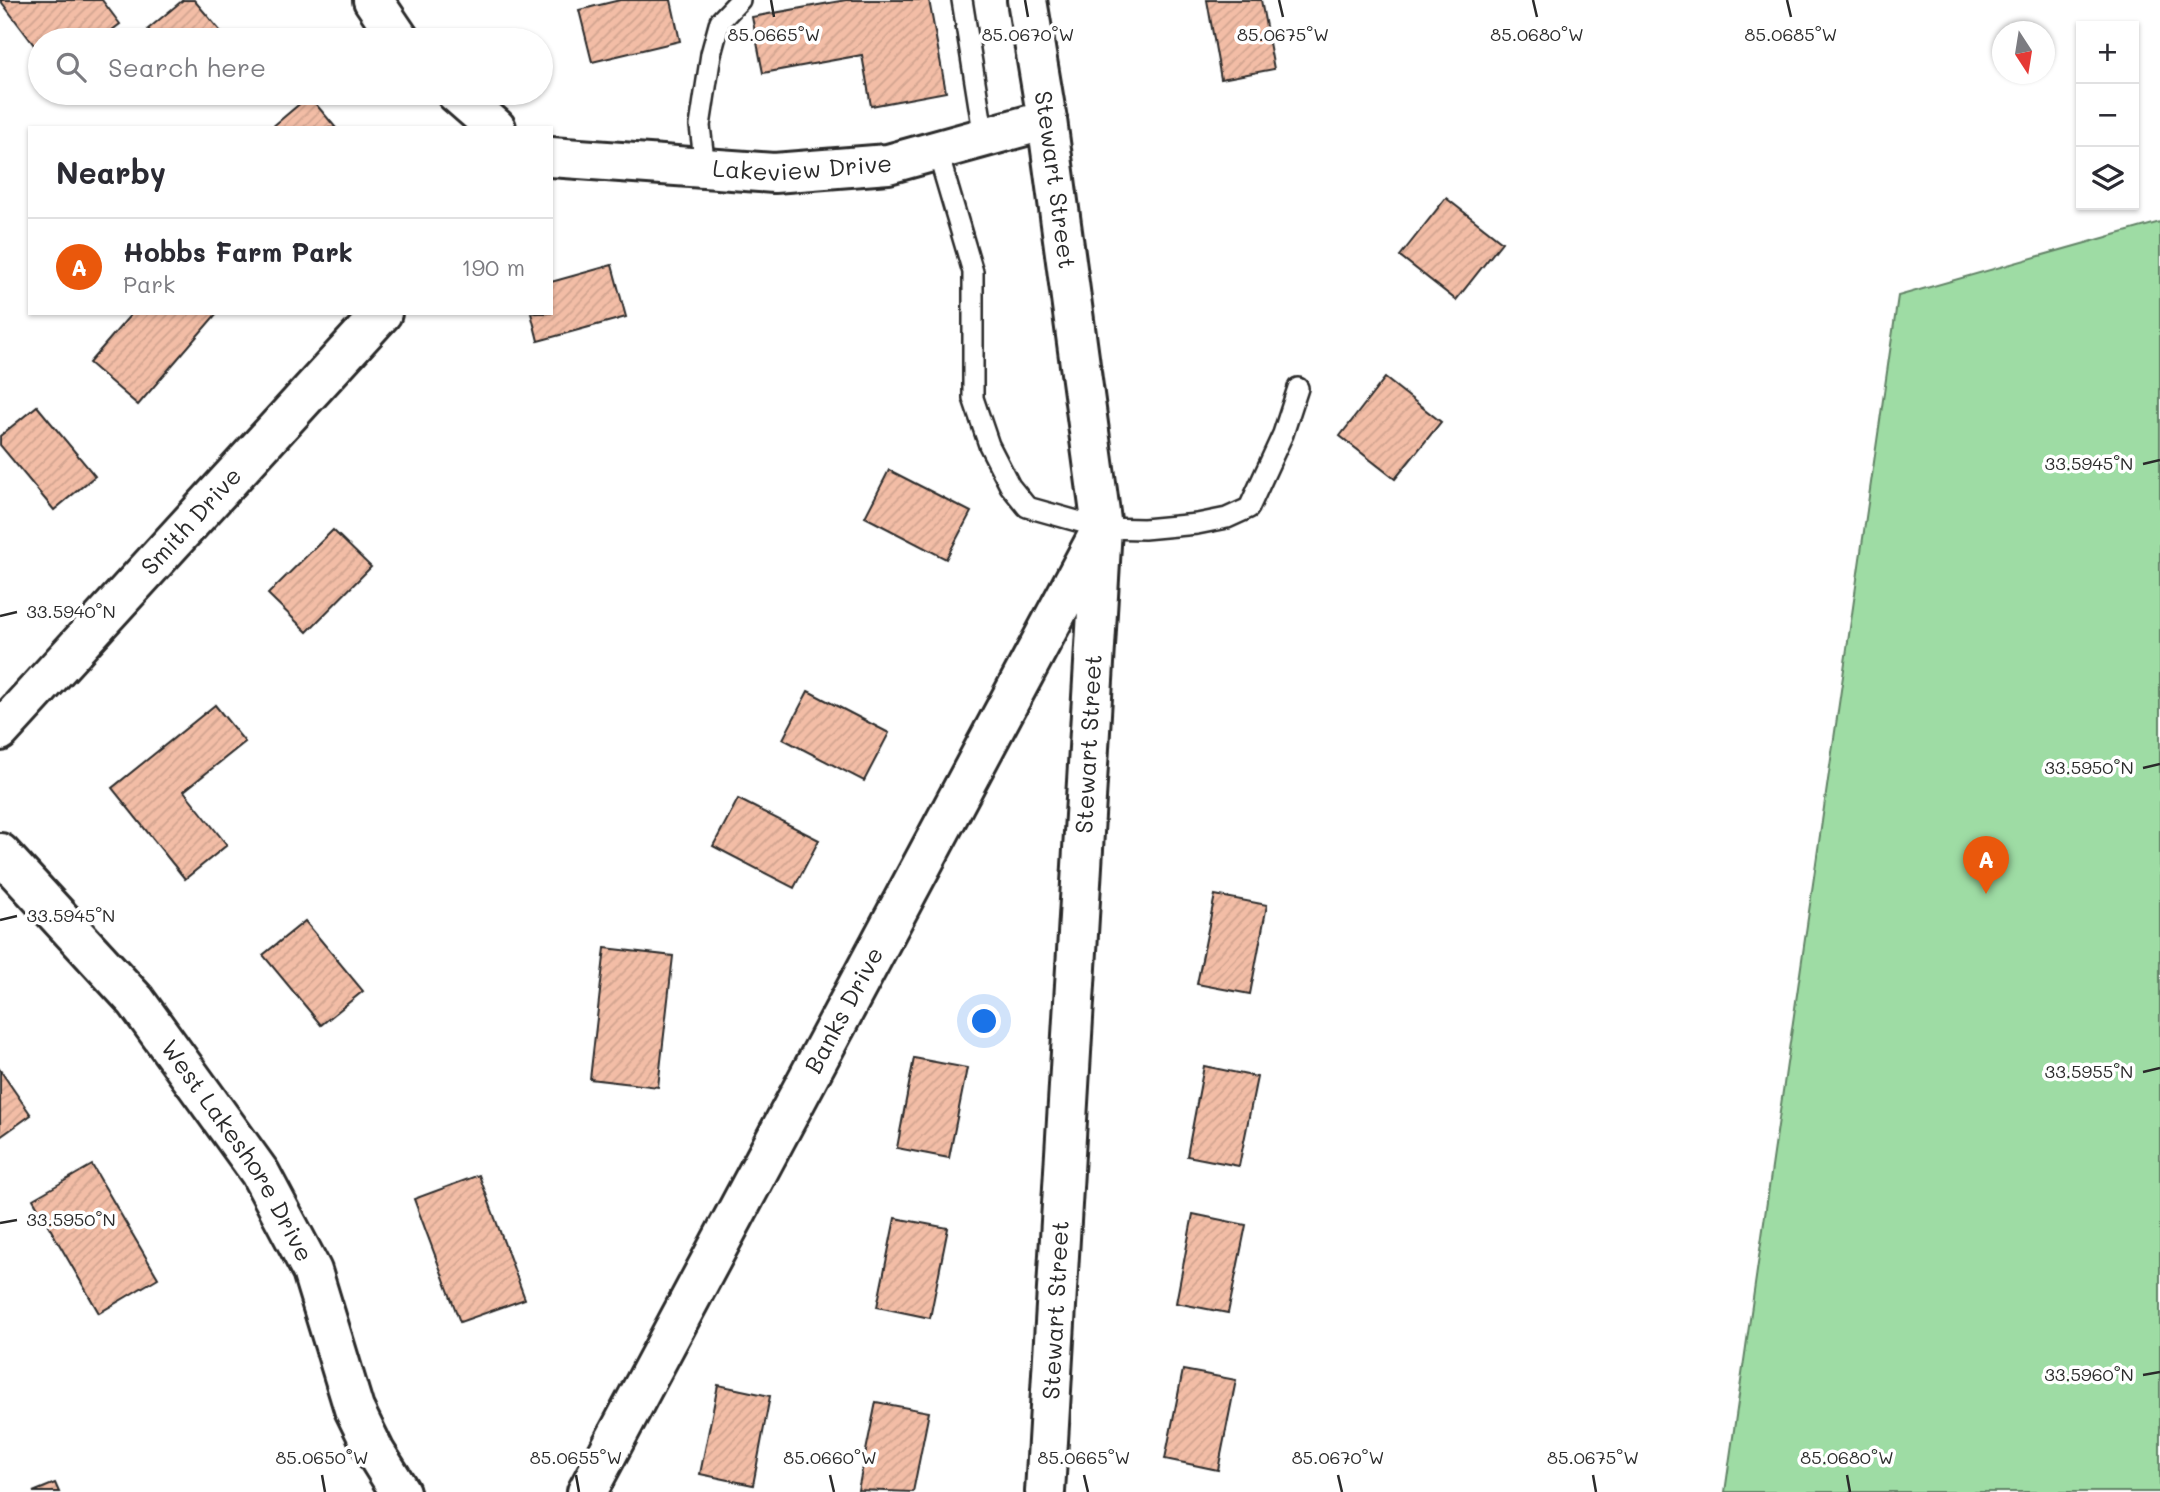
<!DOCTYPE html>
<meta charset="utf-8">
<style>
body{margin:0;font-family:Mali,sans-serif;background:#f2f2f3;color:#2b2b33}
.controls{position:absolute;right:21px;top:21px;display:grid;overflow:hidden;border-radius:0px;box-shadow:0 2px 5px #0004}
.controls button{width:63px;height:63px;display:grid;place-items:center;padding:0;border:0;border-bottom:2px solid #e1e1e2;background:#fff;color:#2b2b33;font:35px sans-serif}
.compass{position:absolute;left:1992px;top:21px;width:63px;height:63px;border-radius:50%;background:#fff;box-shadow:0 2px 5px #0004;rotate:168deg}
.you{position:absolute;left:985px;top:1022px;width:24px;height:24px;margin:-18px;border:5px solid #fff;border-radius:50%;background:#1a73e8;box-shadow:0 0 0 10px #1a73e833}
.badge{display:grid;place-items:center;width:46px;height:46px;border-radius:50%;background:#ea580c;color:#fff;font-size:23px;font-weight:700}
.pin{position:absolute;translate:-50% -58px;filter:drop-shadow(0 2px 4px #0008)}
.pin::after{content:'';position:absolute;top:37px;width:24px;height:21px;background:inherit;clip-path:polygon(0 0,100% 0,50% 100%)}
.list{margin:0;padding:0;list-style:none}
h2{display:flex;justify-content:space-between;align-items:center;height:91px;margin:0;padding:0 28px;font-size:30px}
h2 small{font-size:23px;font-weight:400;color:#7c7c81}
.list li{display:grid;grid-template-columns:46px 1fr auto;gap:21px;align-items:center;box-sizing:border-box;height:98px;padding:0 28px;border-top:2px solid #e1e1e2}
.list b{display:block;font-size:26px;white-space:nowrap}
.list p{margin:0;font-size:23px;white-space:nowrap;color:#7c7c81}
.list em{font-size:23px;font-style:normal;color:#7c7c81}
.icon{flex:none;width:38px;height:38px;fill:none;stroke:currentColor;stroke-width:2;stroke-linecap:round;stroke-linejoin:round}
.map{position:relative;flex:none;width:2160px;height:1492px;overflow:hidden}
.search{position:absolute;background:#fff;box-shadow:0 2px 5px #0004;left:28px;top:28px;width:525px;height:77px;display:flex;align-items:center;gap:18px;box-sizing:border-box;padding:0 24px;border-radius:38px;color:#7c7c81;font-size:26px}
.panel{position:absolute;background:#fff;box-shadow:0 2px 5px #0004;left:28px;top:126px;width:525px;height:189px;border-radius:0px}
.map>svg:first-child{display:block}
.green{fill:#9edca4;stroke:#648468;stroke-width:2}
.building{fill:url(#building-hatch);stroke:#2b2b2b;stroke-width:2}
.lines{fill:none;stroke-linecap:round;stroke-linejoin:round}
.lane-casing{stroke:#2b2b2b;stroke-width:24}
.street-casing{stroke:#2b2b2b;stroke-width:44}
.secondary-casing{stroke:#2b2b2b;stroke-width:44}
.lane{stroke:#fff;stroke-width:19}
.street{stroke:#fff;stroke-width:38}
.secondary{stroke:#fff;stroke-width:38}
.ticks{fill:none;stroke:#2b2b2b;stroke-width:2.5}
.labels{text-anchor:middle;stroke-width:7;stroke-linejoin:round;paint-order:stroke}
.street-label{font-size:24px;fill:#2b2b2b;stroke:#fff}
.ticks-label{font-size:18px;text-anchor:middle;fill:#2b2b2b;stroke:#fff;stroke-width:7;stroke-linejoin:round;paint-order:stroke}
</style>
<div class="map">
<svg width="2160" height="1492" viewBox="0 0 2160 1492">
<defs>
<pattern id="building-hatch" width="6" height="6" patternUnits="userSpaceOnUse" patternTransform="scale(1.75)"><rect width="6" height="6" fill="#f3bda6"/><path d="M-1 1l2-2M0 6l6-6M5 7l2-2" fill="none" stroke="#d0a38f"/></pattern>
</defs>
<rect width="100%" height="100%" fill="#fff"/>
<filter id="ink" filterUnits="userSpaceOnUse"><feTurbulence type="fractalNoise" baseFrequency=".0143" numOctaves="2"/><feDisplacementMap in="SourceGraphic" scale="14" xChannelSelector="R" yChannelSelector="G"/><feConvolveMatrix kernelMatrix="1 2 1 2 8 2 1 2 1" color-interpolation-filters="sRGB"/></filter>
<g filter="url(#ink)">
<polygon class="green" points="2160,222 2160,1492 1725,1492 1898,296"/>
<g class="building">
<polygon points="0,0 102,0 120,24 99,40 40,40 40,53"/>
<polygon points="183,0 194,0 228,40 158,40 148,29"/>
<polygon points="620,0 671,0 680,41 592,62 579,10"/>
<polygon points="846,0 929,0 946,92 871,106 862,55 763,73 752,17"/>
<polygon points="1207,0 1261,0 1274,69 1221,79"/>
<polygon points="309,96 336,128 271,128"/>
<polygon points="1446,198 1502,242 1456,300 1400,256"/>
<polygon points="612,265 626,317 538,341 531,313 551,313 551,282"/>
<polygon points="132,313 217,313 138,405 89,363"/>
<polygon points="1385,378 1441,422 1395,479 1340,436"/>
<polygon points="37,406 95,476 54,510 0,445 0,436"/>
<polygon points="889,470 971,512 946,559 865,517"/>
<polygon points="333,530 371,567 307,632 268,594"/>
<polygon points="808,691 889,733 864,781 783,739"/>
<polygon points="215,705 245,742 184,791 227,845 185,879 112,788"/>
<polygon points="738,799 819,840 794,888 713,846"/>
<polygon points="1215,895 1267,905 1250,994 1197,984"/>
<polygon points="305,921 363,991 321,1025 263,955"/>
<polygon points="605,948 673,956 658,1087 590,1079"/>
<polygon points="914,1058 967,1068 949,1158 897,1148"/>
<polygon points="1204,1066 1257,1077 1239,1166 1187,1156"/>
<polygon points="0,1070 31,1115 0,1137"/>
<polygon points="92,1165 158,1278 99,1313 33,1199"/>
<polygon points="479,1175 525,1299 460,1322 414,1199"/>
<polygon points="1193,1214 1246,1225 1228,1313 1176,1303"/>
<polygon points="895,1218 948,1228 930,1318 877,1307"/>
<polygon points="1183,1370 1236,1380 1218,1470 1165,1459"/>
<polygon points="718,1385 770,1396 753,1485 700,1474"/>
<polygon points="876,1402 929,1412 913,1492 858,1490"/>
<polygon points="55,1483 59,1492 33,1492"/>
</g>
<g class="lines">
<g class="lane-casing">
<g id="lane">
<polyline points="962,0 984,138"/>
<polyline points="937,150 973,272 973,398 989,445 1010,486 1027,507 1102,528 1144,529 1197,524 1227,518 1249,508 1283,434 1298,388"/>
<polyline points="705,168 700,126 711,54 720,21 740,0"/>
</g>
</g>
<g class="street-casing">
<g id="street">
<polyline points="373,0 400,40"/>
<polyline points="456,93 496,128"/>
<path id="s1" d="M551 157 774 173 888 164 1047 120"/>
<path id="s2" d="M0 731 382 313"/>
<path id="s3" d="M0 853 136 1001 260 1173 312 1271 354 1409 375 1452 400 1492"/>
<path id="s4" d="M587 1492 1102 528"/>
</g>
</g>
<g class="secondary-casing">
<g id="secondary">
<path id="s5" d="M1027 0 1047 120 1102 528 1045 1492"/>
</g>
</g>
<use href="#lane" class="lane"/>
<use href="#street" class="street"/>
<use href="#secondary" class="secondary"/>
</g>
</g>
<path class="ticks" d="M771 0 774 17M1025 0 1028 17M1279 0 1283 17M1533 0 1537 17M1787 0 1791 17M2143 464 2160 460M0 616 17 612M2143 768 2160 764M0 920 17 916M2143 1072 2160 1068M0 1223 17 1220M2143 1375 2160 1372M322 1475 325 1492M576 1475 579 1492M830 1475 834 1492M1084 1475 1088 1492M1338 1475 1342 1492M1593 1475 1596 1492M1847 1475 1850 1492"/>
<g class="labels">
<g class="street-label">
<text dy="8" stroke="none"><textPath href="#s1" startOffset="252">Lakeview Drive</textPath></text>
<text dy="8" stroke="none"><textPath href="#s5" startOffset="182">Stewart Street</textPath></text>
<text dy="8" stroke="none"><textPath href="#s2" startOffset="284">Smith Drive</textPath></text>
<text transform="translate(1089 744) rotate(-87)" y="8">Stewart Street</text>
<text dy="8" stroke="none"><textPath href="#s4" startOffset="546">Banks Drive</textPath></text>
<text dy="8" stroke="none"><textPath href="#s3" startOffset="382">West Lakeshore Drive</textPath></text>
<text transform="translate(1056 1310) rotate(-87)" y="8">Stewart Street</text>
</g>
</g>
<g class="ticks-label">
<text x="774" y="41">85.0665°W</text>
<text x="1028" y="41">85.0670°W</text>
<text x="1283" y="41">85.0675°W</text>
<text x="1537" y="41">85.0680°W</text>
<text x="1791" y="41">85.0685°W</text>
<text x="2089" y="470">33.5945°N</text>
<text x="71" y="618">33.5940°N</text>
<text x="2089" y="774">33.5950°N</text>
<text x="71" y="922">33.5945°N</text>
<text x="2089" y="1078">33.5955°N</text>
<text x="71" y="1226">33.5950°N</text>
<text x="2089" y="1381">33.5960°N</text>
<text x="322" y="1464">85.0650°W</text>
<text x="576" y="1464">85.0655°W</text>
<text x="830" y="1464">85.0660°W</text>
<text x="1084" y="1464">85.0665°W</text>
<text x="1338" y="1464">85.0670°W</text>
<text x="1593" y="1464">85.0675°W</text>
<text x="1847" y="1464">85.0680°W</text>
</g>
</svg>
<div class="controls">
<button>+</button>
<button>−</button>
<button><svg class="icon" aria-label="layers" viewBox="0 0 24 24"><path d="M12 4l9 5-9 5-9-5zM3 14l9 5 9-5"/></svg></button>
</div>
<svg class="compass" viewBox="-18 -18 36 36"><path d="M0-13l5 13h-10z" fill="#e53935"/><path d="M0 13l5-13h-10z" fill="#7c7c81"/></svg>
<div class="you"></div>
<div class="pin badge" style="left:1986px;top:894px">A</div>
<div class="search"><svg class="icon" aria-label="search" viewBox="0 0 24 24"><circle cx="10" cy="10" r="6"/><path d="M15 15l6 6"/></svg>Search here</div>
<section class="panel">
<h2>Nearby<small></small></h2>
<ul class="list">
<li><span class="badge">A</span><div><b>Hobbs Farm Park</b><p>Park</p></div><em>190 m</em></li>
</ul>
</section>
</div>
